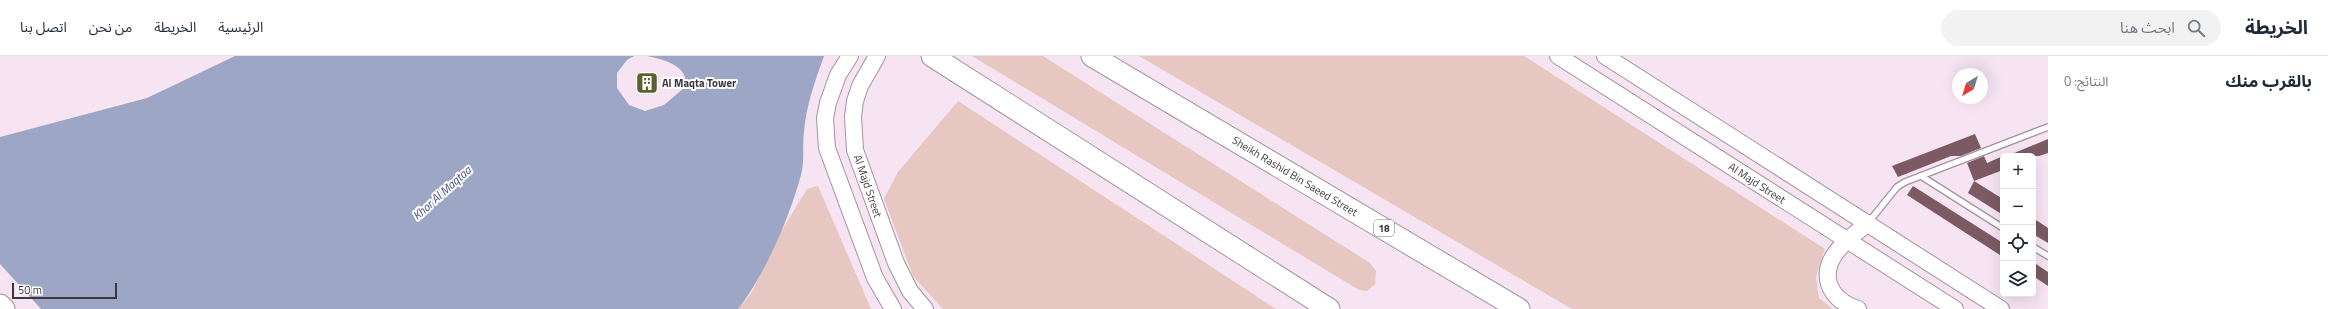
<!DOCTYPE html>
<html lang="ar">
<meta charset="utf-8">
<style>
body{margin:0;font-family:"Titillium Web","Noto Sans Arabic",sans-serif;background:#f2f2f3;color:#1f2937;direction:rtl}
.controls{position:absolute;right:12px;bottom:12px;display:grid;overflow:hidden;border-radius:6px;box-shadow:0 4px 16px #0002}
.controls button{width:36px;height:36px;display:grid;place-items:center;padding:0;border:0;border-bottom:1px solid #e0e1e3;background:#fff;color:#1f2937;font:20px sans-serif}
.compass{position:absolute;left:1952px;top:12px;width:36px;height:36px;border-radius:50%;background:#fff;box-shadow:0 4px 16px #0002;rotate:218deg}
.scale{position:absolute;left:12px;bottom:10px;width:105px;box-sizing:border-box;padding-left:4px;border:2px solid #3d363c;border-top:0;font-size:11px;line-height:14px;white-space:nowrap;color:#3d363c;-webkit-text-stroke:3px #fff;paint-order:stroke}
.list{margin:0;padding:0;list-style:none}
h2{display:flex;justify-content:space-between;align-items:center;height:52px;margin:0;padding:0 16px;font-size:17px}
h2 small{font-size:13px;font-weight:400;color:#747a83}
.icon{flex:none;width:22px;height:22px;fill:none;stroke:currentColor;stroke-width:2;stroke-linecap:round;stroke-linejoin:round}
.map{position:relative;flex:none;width:2048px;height:253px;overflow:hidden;direction:ltr}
header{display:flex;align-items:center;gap:24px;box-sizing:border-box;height:56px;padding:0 20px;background:#fff;border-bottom:1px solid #e0e1e3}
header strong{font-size:19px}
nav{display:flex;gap:22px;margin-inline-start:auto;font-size:14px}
.search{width:280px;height:36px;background:#f2f2f3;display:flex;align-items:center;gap:10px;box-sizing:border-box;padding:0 14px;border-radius:22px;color:#747a83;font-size:15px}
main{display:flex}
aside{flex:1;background:#fff}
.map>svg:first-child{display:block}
.green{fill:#e6c7c2}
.water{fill:#9ea6c5}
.pier{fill:#f6e4f2}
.building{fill:#7c5a64}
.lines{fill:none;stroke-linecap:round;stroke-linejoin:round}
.lane-casing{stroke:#a393a0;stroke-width:8}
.secondary-casing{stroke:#a393a0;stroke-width:18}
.highway-casing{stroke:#a393a0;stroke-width:23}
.lane{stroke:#fff;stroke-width:5.5}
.secondary{stroke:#fff;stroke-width:16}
.highway{stroke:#fff;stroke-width:21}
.labels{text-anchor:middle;stroke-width:4;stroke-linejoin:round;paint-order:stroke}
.shield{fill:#fff;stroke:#777276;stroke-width:1}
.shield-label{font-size:10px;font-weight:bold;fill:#3d363c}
.poi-label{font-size:11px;font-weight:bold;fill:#3d363c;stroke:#fff;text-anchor:start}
.street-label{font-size:11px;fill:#3d363c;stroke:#fff}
.water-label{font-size:12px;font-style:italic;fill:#454e7c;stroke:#fff}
</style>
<header>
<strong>الخريطة</strong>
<div class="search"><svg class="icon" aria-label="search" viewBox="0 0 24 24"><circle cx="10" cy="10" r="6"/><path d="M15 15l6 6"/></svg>ابحث هنا</div>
<nav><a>الرئيسية</a><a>الخريطة</a><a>من نحن</a><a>اتصل بنا</a></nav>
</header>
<main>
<aside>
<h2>بالقرب منك<small>النتائج: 0</small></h2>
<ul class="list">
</ul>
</aside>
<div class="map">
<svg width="2048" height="253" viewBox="0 0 2048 253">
<rect width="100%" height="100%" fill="#f6e4f2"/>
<g class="green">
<polygon points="972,0 1043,0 1370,207 1376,215 1375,228 1367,235 1359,234"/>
<polygon points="1139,0 1524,0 1825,193 1816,221 1819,242 1833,253 1572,253"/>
<polygon points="958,45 1276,253 943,253 913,220 884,143 898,116"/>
<polygon points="818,130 871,253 738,253 752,236 780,177 807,133"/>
</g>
<path class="water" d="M235 0H634L627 4 617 17V32L629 49 645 55 664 49 684 32C684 28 686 22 684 19 679 7 658 2 647 0H824C815 25 806 50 804 76 802 91 805 104 801 119 790 160 765 219 738 253H0V81L147 42Z"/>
<polygon class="pier" points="0,208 41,253 0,253"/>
<g class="building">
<circle cx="647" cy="26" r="9"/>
<polygon points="1975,78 1981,92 1961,100 1951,100 1898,121 1892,110"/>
<polygon points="2048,83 2048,97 2039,100 2007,100"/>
<polygon points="1984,100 1987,107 2003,100 2003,114 1974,125 1967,107"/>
<polygon points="1974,125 2003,143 2003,159 1968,137"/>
<polygon points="1913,130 2003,187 2003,201 1907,139"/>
<polygon points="2033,162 2048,172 2048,187 2033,178"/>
<polygon points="2033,206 2048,216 2048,230 2033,220"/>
</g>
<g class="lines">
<g class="lane-casing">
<g id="lane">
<polyline points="1921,120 2003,172"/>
<polyline points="1868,167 1897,131 1905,126 2048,71"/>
<polyline points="2033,191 2048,200"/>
</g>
</g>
<g class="secondary-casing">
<g id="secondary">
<polyline points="850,0 838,19 828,47 825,62 827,92 875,222 893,253"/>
<polyline points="877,0 860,30 855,45 853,61 855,94 896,207 910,235 925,253"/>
<polyline points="1558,0 1955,253"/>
<polyline points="1605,0 2001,253"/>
<path d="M1858 253C1845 249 1834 242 1829 228 1821 201 1850 182 1868 167"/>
</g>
</g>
<g class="highway-casing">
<g id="highway">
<polyline points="932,0 1329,253"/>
<polyline points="1092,0 1519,253"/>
<polyline points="0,249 4,253"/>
</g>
</g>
<use href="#lane" class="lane"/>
<use href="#secondary" class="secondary"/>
<use href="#highway" class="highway"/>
</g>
<defs>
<g id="building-square" transform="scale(1.15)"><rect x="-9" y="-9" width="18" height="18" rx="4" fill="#5a602e" stroke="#fff"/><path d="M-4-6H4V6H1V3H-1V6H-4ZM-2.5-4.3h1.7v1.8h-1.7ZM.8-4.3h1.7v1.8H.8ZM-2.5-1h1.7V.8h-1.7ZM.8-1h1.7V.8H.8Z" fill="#fff"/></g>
</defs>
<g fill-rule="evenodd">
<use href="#building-square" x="647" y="27"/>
</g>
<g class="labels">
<rect class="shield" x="1374" y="164" width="20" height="16" rx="3"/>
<g class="shield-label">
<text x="1384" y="176">18</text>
</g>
<g class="poi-label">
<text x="662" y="31">Al Maqta Tower</text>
</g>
<g class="street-label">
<text transform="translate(1295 120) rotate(31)" y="4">Sheikh Rashid Bin Saeed Street</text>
<text transform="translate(1757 127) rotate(33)" y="4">Al Majd Street</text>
<text transform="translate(868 130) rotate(71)" y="4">Al Majd Street</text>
</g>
<g class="water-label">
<text transform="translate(442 137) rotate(-42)" y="4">Khor Al Maqtaa</text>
</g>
</g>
</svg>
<div class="controls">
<button>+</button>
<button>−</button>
<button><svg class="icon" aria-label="locate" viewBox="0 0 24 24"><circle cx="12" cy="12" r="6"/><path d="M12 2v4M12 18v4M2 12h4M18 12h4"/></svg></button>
<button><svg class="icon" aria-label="layers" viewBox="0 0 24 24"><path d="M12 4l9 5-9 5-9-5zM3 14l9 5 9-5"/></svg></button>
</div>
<svg class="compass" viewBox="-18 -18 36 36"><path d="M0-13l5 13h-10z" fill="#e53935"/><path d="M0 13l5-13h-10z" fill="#747a83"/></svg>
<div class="scale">50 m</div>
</div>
</main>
